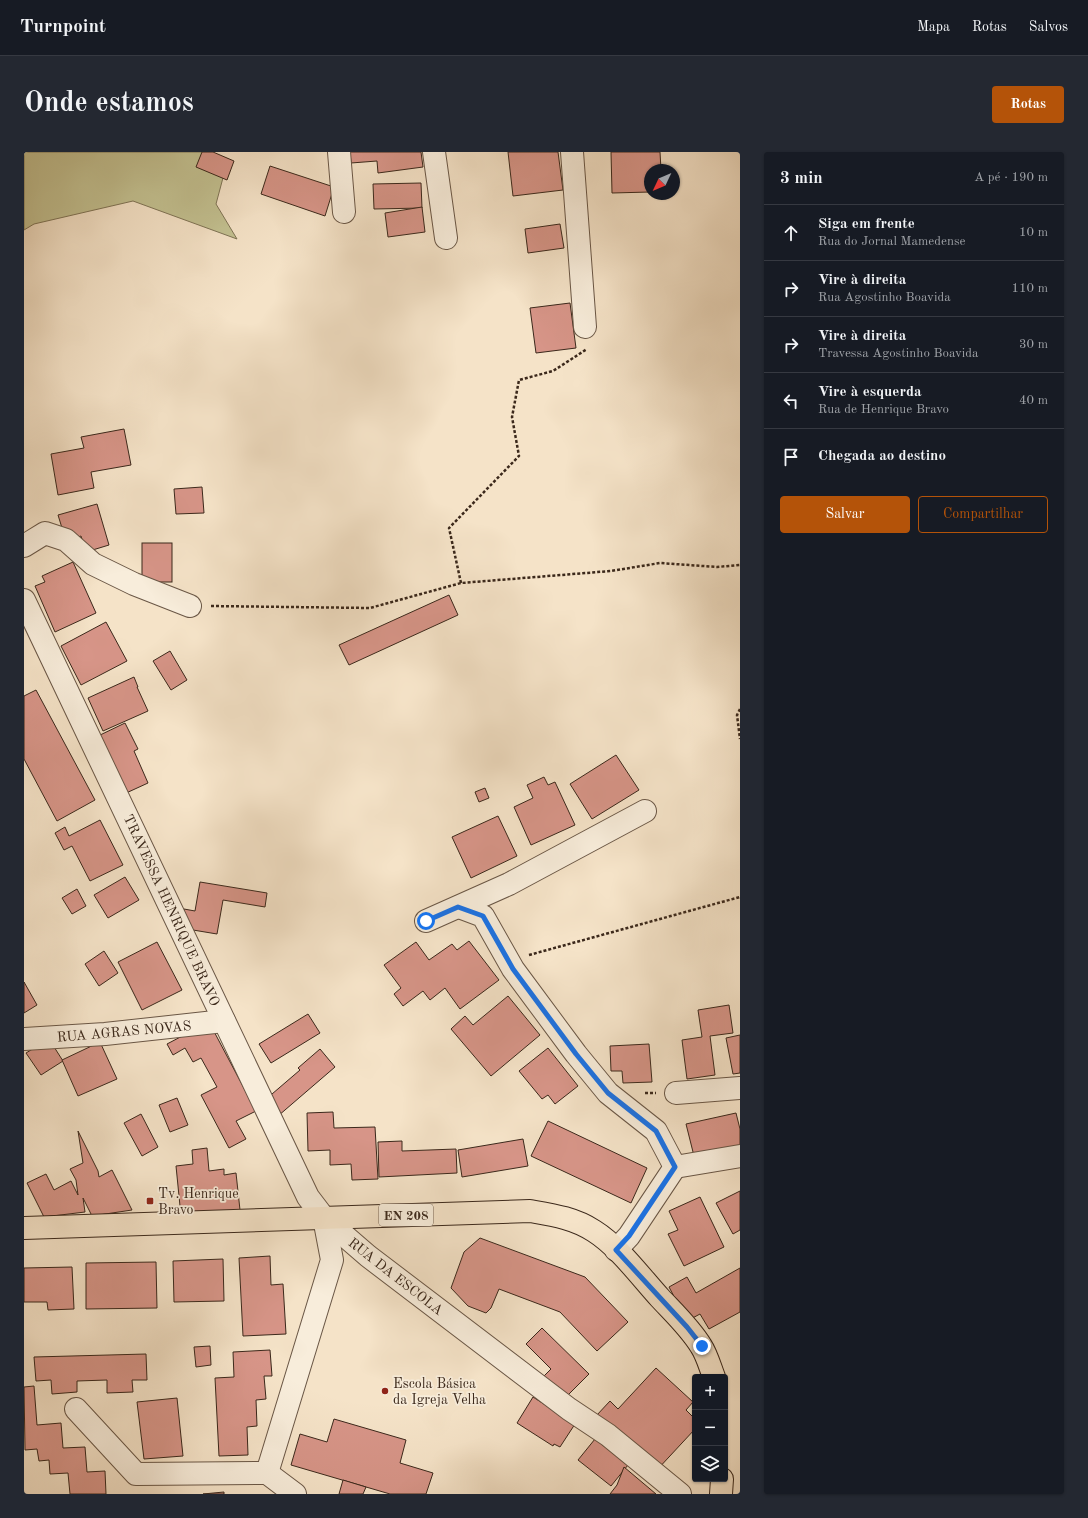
<!DOCTYPE html>
<html lang="pt">
<meta charset="utf-8">
<style>
body{margin:0;font-family:"Old Standard TT",serif;background:#242831;color:#f1f3f6}
.controls{position:absolute;right:12px;bottom:12px;display:grid;overflow:hidden;border-radius:4px;box-shadow:0 1px 3px #0004}
.controls button{width:36px;height:36px;display:grid;place-items:center;padding:0;border:0;border-bottom:1px solid #363941;background:#171b24;color:#f1f3f6;font:20px sans-serif}
.compass{position:absolute;left:620px;top:12px;width:36px;height:36px;border-radius:50%;background:#171b24;box-shadow:0 1px 3px #0004;rotate:226deg}
.stop{position:absolute;width:12px;height:12px;margin:-9px;border:3px solid #1a73e8;border-radius:50%;background:#fff}
.stop.end{background:#1a73e8;border-color:#fff;box-shadow:0 1px 4px #0008}
.list{margin:0;padding:0;list-style:none}
h2{display:flex;justify-content:space-between;align-items:center;height:52px;margin:0;padding:0 16px;font-size:17px}
h2 small{font-size:13px;font-weight:400;color:#9ea1a6}
.list li{display:grid;grid-template-columns:26px 1fr auto;gap:12px;align-items:center;box-sizing:border-box;height:56px;padding:0 16px;border-top:1px solid #363941}
.list b{display:block;font-size:15px;white-space:nowrap}
.list p{margin:0;font-size:13px;white-space:nowrap;color:#9ea1a6}
.list em{font-size:13px;font-style:normal;color:#9ea1a6}
.actions{display:flex;gap:8px;padding:12px 16px}
.actions a{flex:1;padding:9px 0;border:1px solid #b45309;border-radius:4px;text-align:center;font-size:14px;color:#b45309}
.actions .main{background:#b45309;color:#fff}
.icon{flex:none;width:22px;height:22px;fill:none;stroke:currentColor;stroke-width:2;stroke-linecap:round;stroke-linejoin:round}
.map{position:relative;flex:none;width:716px;height:1342px;overflow:hidden;border-radius:4px}
header{display:flex;align-items:center;gap:24px;box-sizing:border-box;height:56px;padding:0 20px;background:#171b24;border-bottom:1px solid #363941}
header strong{font-size:19px}
nav{display:flex;gap:22px;margin-inline-start:auto;font-size:14px}
.intro{display:flex;align-items:center;justify-content:space-between;box-sizing:border-box;height:96px;padding:0 24px}
h1{margin:0;font-size:28px}
.button{padding:10px 18px;border-radius:4px;background:#b45309;color:#fff;font-size:14px;font-weight:700}
main{display:flex;gap:24px;padding:0 24px}
aside{flex:1;background:#171b24;border-radius:4px;box-shadow:0 1px 3px #0004}
.map>svg:first-child{display:block}
.green{fill:#c3c191;stroke:#7f7456}
.building{fill:#d79588;stroke:#3b281b}
.lines{fill:none;stroke-linecap:round;stroke-linejoin:round}
.minor-casing{stroke:#6a5746;stroke-width:24}
.major-casing{stroke:#3b281b;stroke-width:24}
.path{stroke:#3b281b;stroke-width:2.5;stroke-dasharray:3 2;stroke-linecap:butt}
.minor{stroke:#f8eddb;stroke-width:22}
.major{stroke:#f5e3c8;stroke-width:22}
.route{stroke:#1a73e8;stroke-width:5}
.poi-dot{fill:#8f2418;stroke:#f8eddb;stroke-width:1.5}
.labels{text-anchor:middle;stroke-width:3.5;stroke-linejoin:round;paint-order:stroke}
.shield{fill:#f8eddb;stroke:#746355;stroke-width:1}
.shield-label{font-size:13px;font-weight:bold;fill:#3b281b}
.street-label{font-size:14px;fill:#3b281b;stroke:#f8eddb}
.poi-label{font-size:14px;fill:#3b281b;stroke:#f8eddb;text-anchor:start}
</style>
<header>
<strong>Turnpoint</strong>
<nav><a>Mapa</a><a>Rotas</a><a>Salvos</a></nav>
</header>
<div class="intro"><h1>Onde estamos</h1><a class="button">Rotas</a></div>
<main>
<div class="map">
<svg width="716" height="1342" viewBox="0 0 716 1342">
<rect width="100%" height="100%" fill="#f5e3c8"/>
<filter id="stains"><feTurbulence type="fractalNoise" baseFrequency=".005" numOctaves="4"/><feColorMatrix values="0 0 0 0 .2 0 0 0 0 .09 0 0 0 0 .02 0 0 0 .5 -.17"/></filter>
<radialGradient id="worn" r=".72"><stop offset=".6" stop-color="#630" stop-opacity="0"/><stop offset="1" stop-color="#630" stop-opacity=".3"/></radialGradient>
<polygon class="green" points="0,0 185,0 204,7 192,52 213,87 109,49 10,72 0,78"/>
<g class="building">
<polygon points="178,0 189,0 210,9 203,28 172,15"/>
<polygon points="326,0 397,0 399,15 354,21 353,9 327,11"/>
<polygon points="484,0 534,0 539,38 489,44"/>
<polygon points="587,0 636,0 637,18 626,18 626,40 588,41"/>
<polygon points="246,14 310,35 301,64 237,42"/>
<polygon points="397,31 398,56 350,57 349,32"/>
<polygon points="398,55 401,80 364,85 361,61"/>
<polygon points="536,72 540,96 504,101 501,77"/>
<polygon points="546,151 552,196 512,201 506,156"/>
<polygon points="100,277 107,313 67,320 70,336 34,343 27,302 60,296 57,285"/>
<polygon points="178,335 180,361 152,362 150,337"/>
<polygon points="73,352 85,393 62,400 57,384 42,389 34,363"/>
<rect x="118" y="391" width="30" height="39"/>
<polygon points="49,410 72,461 31,480 11,434 21,430 18,424"/>
<polygon points="425,443 434,463 325,513 315,493"/>
<polygon points="82,470 103,509 57,533 37,494"/>
<polygon points="146,499 163,528 147,538 129,509"/>
<polygon points="110,525 114,535 113,535 124,559 79,579 64,546"/>
<polygon points="12,538 71,648 33,669 0,607 0,544"/>
<polygon points="101,571 114,597 110,599 124,631 100,642 72,585"/>
<polygon points="592,603 615,638 568,667 546,632"/>
<polygon points="520,625 524,633 531,630 551,673 507,693 490,655 509,646 503,633"/>
<polygon points="461,636 465,646 455,650 451,640"/>
<polygon points="474,664 493,704 447,726 428,685"/>
<polygon points="76,668 99,713 66,729 48,694 40,698 31,681 41,675 45,684"/>
<polygon points="101,725 115,748 84,766 70,743"/>
<polygon points="176,730 243,741 241,755 199,748 193,782 157,776 160,757 171,759"/>
<polygon points="53,737 62,754 48,762 38,746"/>
<polygon points="445,789 475,828 436,857 421,836 406,848 399,839 379,854 370,842 377,836 360,813 392,790 405,808 428,792 433,798"/>
<polygon points="133,790 158,838 118,858 94,810"/>
<polygon points="80,799 94,821 75,834 61,812"/>
<polygon points="0,830 13,853 0,861"/>
<polygon points="484,844 516,883 467,924 427,877 441,864 449,873"/>
<polygon points="705,853 709,881 686,884 691,923 663,927 658,888 678,885 674,858"/>
<polygon points="284,862 296,881 247,911 235,892"/>
<polygon points="185,870 232,959 212,969 222,987 205,996 177,943 193,935 177,906 169,910 161,896 149,903 143,892"/>
<polygon points="716,883 716,921 709,922 702,886"/>
<polygon points="25,887 39,909 17,923 2,901"/>
<polygon points="76,890 93,927 54,944 38,908"/>
<polygon points="625,892 628,930 599,931 598,919 587,919 586,894"/>
<polygon points="524,896 554,934 531,952 524,943 518,947 495,919"/>
<polygon points="296,897 311,915 254,964 241,948 276,918 274,916"/>
<polygon points="153,946 164,973 146,980 135,953"/>
<polygon points="309,960 310,976 351,975 354,1027 328,1028 327,1012 306,1013 306,998 284,999 283,961"/>
<polygon points="712,961 716,977 716,994 670,1004 662,972"/>
<polygon points="117,962 134,995 118,1004 100,971"/>
<polygon points="524,969 623,1016 607,1051 507,1004"/>
<polygon points="54,979 74,1019 75,1025 88,1018 108,1058 68,1064 59,1046 61,1060 20,1065 3,1031 22,1022 30,1038 47,1029 54,1043 52,1028 46,1017 59,1011"/>
<polygon points="499,987 504,1014 438,1025 434,998"/>
<polygon points="378,989 378,999 432,997 433,1021 355,1025 354,990"/>
<polygon points="183,996 185,1019 200,1017 200,1023 212,1021 216,1058 157,1064 152,1014 169,1012 168,998"/>
<polygon points="716,1039 716,1078 709,1082 692,1051"/>
<polygon points="676,1045 700,1095 660,1114 644,1082 654,1078 645,1059"/>
<polygon points="456,1086 561,1125 604,1170 573,1199 536,1160 475,1137 467,1156 462,1161 444,1154 427,1136 440,1100"/>
<polygon points="246,1104 247,1133 259,1132 262,1182 219,1184 215,1106"/>
<polygon points="199,1107 200,1149 150,1150 149,1109"/>
<polygon points="132,1110 133,1156 62,1157 62,1111"/>
<polygon points="48,1115 50,1157 24,1158 23,1150 0,1150 0,1116"/>
<polygon points="716,1116 716,1160 685,1177 676,1162 663,1169 645,1135 663,1125 672,1141"/>
<polygon points="518,1176 565,1222 540,1247 518,1226 527,1217 502,1192"/>
<polygon points="186,1194 187,1213 172,1215 170,1195"/>
<polygon points="246,1198 248,1224 240,1224 242,1247 232,1248 233,1274 223,1275 224,1303 195,1304 191,1226 210,1225 209,1200"/>
<polygon points="122,1202 123,1228 108,1228 109,1240 83,1241 83,1228 53,1229 53,1240 28,1242 27,1228 12,1229 10,1205"/>
<polygon points="632,1216 669,1250 662,1258 671,1267 671,1277 632,1319 572,1264 586,1249 594,1257"/>
<polygon points="10,1234 13,1273 37,1271 39,1296 61,1295 63,1320 81,1319 82,1342 46,1342 44,1321 26,1322 25,1308 15,1309 13,1297 1,1298 0,1235"/>
<polygon points="509,1245 551,1272 536,1295 530,1292 529,1294 493,1271"/>
<polygon points="153,1246 159,1304 120,1307 113,1250"/>
<polygon points="310,1267 382,1288 376,1311 409,1321 402,1342 366,1342 267,1313 276,1282 303,1290"/>
<polygon points="571,1287 604,1313 587,1334 554,1308"/>
<polygon points="600,1315 632,1342 586,1342 593,1333"/>
<polygon points="319,1328 342,1335 339,1342 315,1342"/>
<polygon points="200,1340 200,1342 179,1342"/>
</g>
<g class="lines">
<g class="minor-casing">
<g id="minor">
<polyline points="315,0 320,60"/>
<polyline points="410,0 422,86"/>
<polyline points="548,0 561,175"/>
<polyline points="0,394 21,381 42,388 69,412 110,432 166,454"/>
<polyline points="0,448 284,1045 300,1066 344,1104 545,1257 584,1283 656,1342"/>
<polyline points="435,755 459,764 489,817 552,902 584,941 632,979 651,1015 716,1004"/>
<polyline points="402,769 485,732 621,659"/>
<polyline points="0,887 81,882 200,869"/>
<polyline points="652,941 716,936"/>
<polyline points="592,1098 605,1084 651,1015"/>
<polyline points="52,1257 112,1322 243,1321 271,1342"/>
<polyline points="243,1321 308,1108 300,1066"/>
</g>
</g>
<g class="major-casing">
<g id="major">
<path d="M0 1076 506 1059C529 1063 550 1066 570 1079 594 1094 616 1124 636 1146 650 1161 666 1176 677 1194 683 1203 686 1215 690 1225"/>
<polyline points="697,1342 698,1327"/>
</g>
</g>
<g class="path">
<polyline points="437,431 425,376 495,304 488,265 495,228 529,219 563,197"/>
<polyline points="187,454 346,456 437,431 587,419 636,411 693,415 716,413"/>
<polyline points="716,557 713,563 716,587"/>
<polyline points="505,803 716,745"/>
<polyline points="621,941 632,941"/>
</g>
<use href="#minor" class="minor"/>
<use href="#major" class="major"/>
</g>
<g class="lines">
<polyline class="route" points="402,769 434,755 459,764 489,817 552,902 584,941 632,979 651,1015 605,1084 592,1098 663,1175 678,1194"/>
</g>
<g class="poi-dot">
<rect x="122" y="1045" width="8" height="8" rx="2"/>
<circle cx="361" cy="1239" r="4"/>
</g>
<g class="labels">
<rect class="shield" x="355" y="1052" width="54" height="22" rx="3"/>
<g class="shield-label">
<text x="382" y="1068">EN 208</text>
</g>
<g class="street-label">
<text transform="translate(148 758) rotate(65)" y="5">TRAVESSA HENRIQUE BRAVO</text>
<text transform="translate(100 879) rotate(-5)" y="5">RUA AGRAS NOVAS</text>
<text transform="translate(372 1124) rotate(38)" y="5">RUA DA ESCOLA</text>
</g>
<g class="poi-label">
<text x="134" y="1046">Tv. Henrique<tspan x="134" dy="16">Bravo</tspan></text>
<text x="369" y="1236">Escola Básica<tspan x="369" dy="16">da Igreja Velha</tspan></text>
</g>
</g>
<rect width="100%" height="100%" filter="url(#stains)"/>
<rect width="100%" height="100%" fill="url(#worn)"/>
</svg>
<div class="controls">
<button>+</button>
<button>−</button>
<button><svg class="icon" aria-label="layers" viewBox="0 0 24 24"><path d="M12 4l9 5-9 5-9-5zM3 14l9 5 9-5"/></svg></button>
</div>
<svg class="compass" viewBox="-18 -18 36 36"><path d="M0-13l5 13h-10z" fill="#e53935"/><path d="M0 13l5-13h-10z" fill="#9ea1a6"/></svg>
<div class="stop" style="left:402px;top:769px"></div>
<div class="stop end" style="left:678px;top:1194px"></div>
</div>
<aside>
<h2>3 min<small>A pé · 190 m</small></h2>
<ul class="list">
<li><svg class="icon" aria-label="ahead" viewBox="0 0 24 24"><path d="M12 20V5M6 11l6-6 6 6"/></svg><div><b>Siga em frente</b><p>Rua do Jornal Mamedense</p></div><em>10 m</em></li>
<li><svg class="icon" aria-label="right" viewBox="0 0 24 24"><path d="M7 20v-9h11M14 6l5 5-5 5"/></svg><div><b>Vire à direita</b><p>Rua Agostinho Boavida</p></div><em>110 m</em></li>
<li><svg class="icon" aria-label="right" viewBox="0 0 24 24"><path d="M7 20v-9h11M14 6l5 5-5 5"/></svg><div><b>Vire à direita</b><p>Travessa Agostinho Boavida</p></div><em>30 m</em></li>
<li><svg class="icon" aria-label="left" viewBox="0 0 24 24"><path d="M17 20v-9H6M10 6l-5 5 5 5"/></svg><div><b>Vire à esquerda</b><p>Rua de Henrique Bravo</p></div><em>40 m</em></li>
<li><svg class="icon" aria-label="arrive" viewBox="0 0 24 24"><path d="M6 21V4h12l-3 4 3 4H6"/></svg><div><b>Chegada ao destino</b></div></li>
</ul>
<div class="actions"><a class="main">Salvar</a><a>Compartilhar</a></div>
</aside>
</main>
